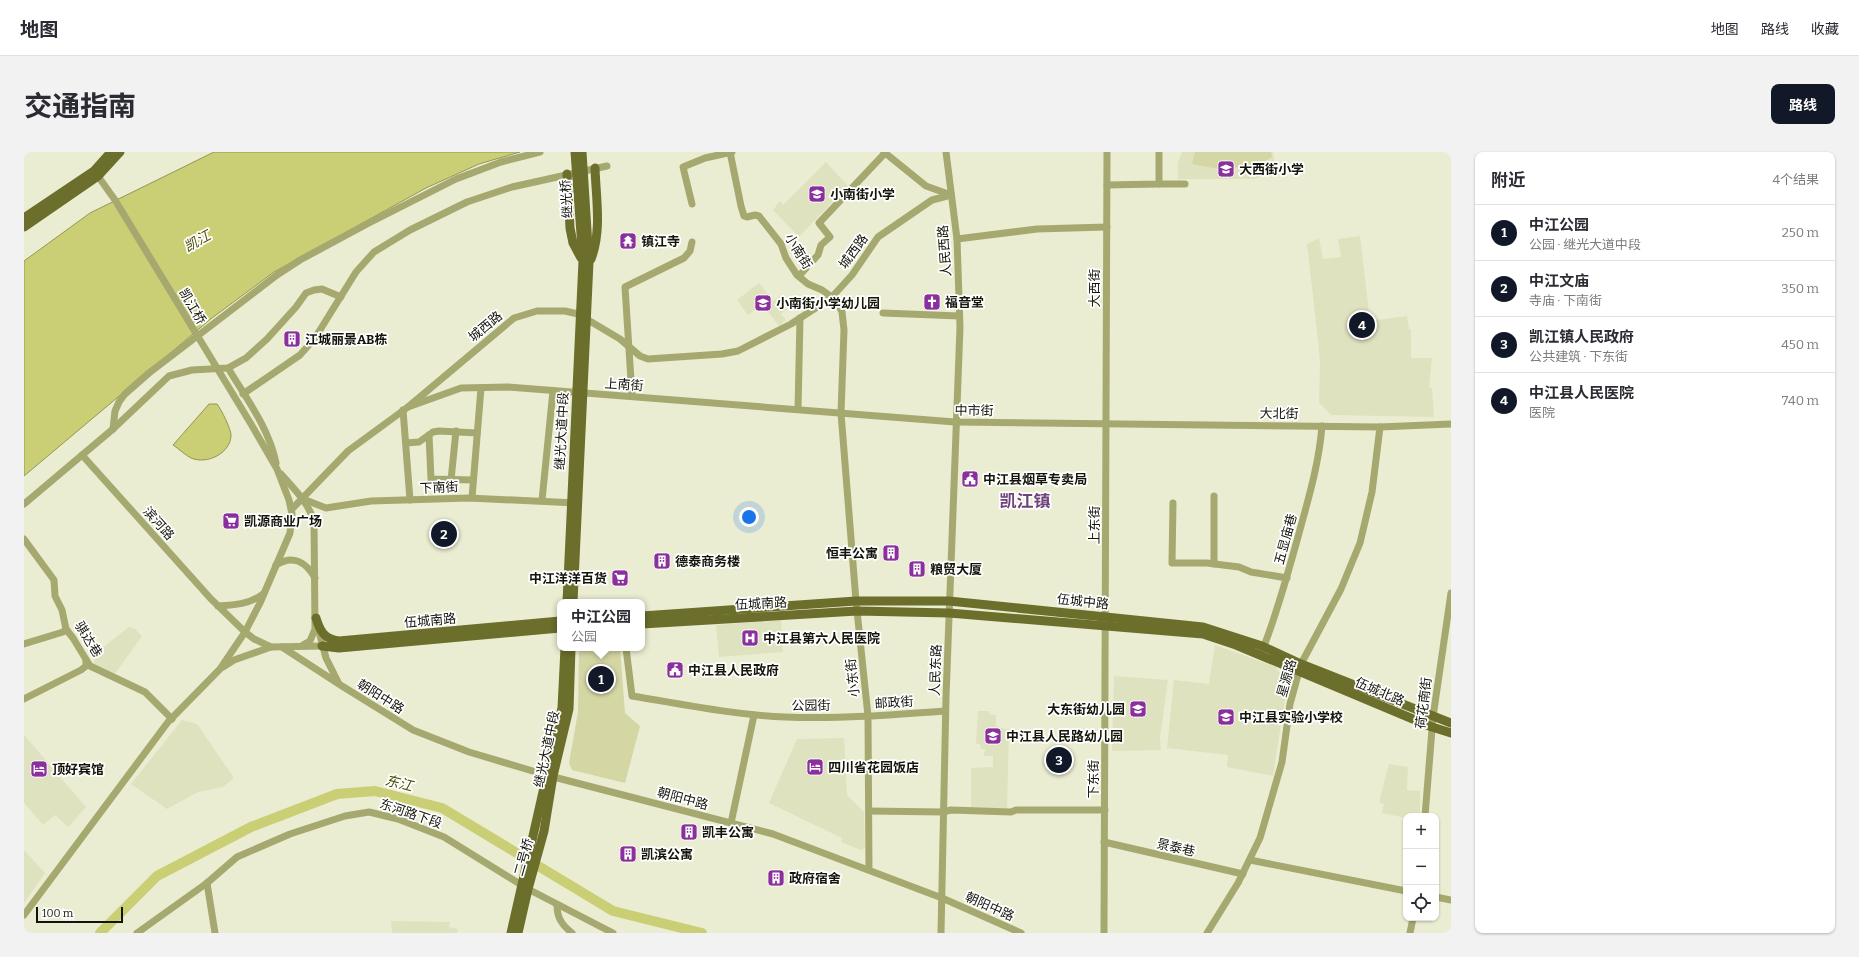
<!DOCTYPE html>
<html lang="zh">
<meta charset="utf-8">
<style>
body{margin:0;font-family:Bitter,"Noto Sans SC",serif;background:#f2f2f3;color:#2b2b33}
.controls{position:absolute;right:12px;bottom:12px;display:grid;overflow:hidden;border-radius:8px;box-shadow:0 1px 3px #0004}
.controls button{width:36px;height:36px;display:grid;place-items:center;padding:0;border:0;border-bottom:1px solid #e1e1e2;background:#fff;color:#2b2b33;font:20px sans-serif}
.scale{position:absolute;left:12px;bottom:10px;width:87px;box-sizing:border-box;padding-left:4px;border:2px solid #13140a;border-top:0;font-size:11px;line-height:14px;white-space:nowrap;color:#13140a;-webkit-text-stroke:3px #fff;paint-order:stroke}
.you{position:absolute;left:725px;top:365px;width:14px;height:14px;margin:-10px;border:3px solid #fff;border-radius:50%;background:#1a73e8;box-shadow:0 0 0 6px #1a73e833}
.badge{display:grid;place-items:center;width:26px;height:26px;border-radius:50%;background:#111827;color:#fff;font-size:13px;font-weight:700}
.pin{position:absolute;translate:-50% -50%;border:2px solid #fff;box-shadow:0 1px 4px #0006}
.popup{position:absolute;left:533px;top:447px;width:88px;height:52px;box-sizing:border-box;display:grid;place-content:center;border-radius:8px;background:#fff;filter:drop-shadow(0 1px 3px #0005);font-size:13px;white-space:nowrap;color:#7c7c81}
.popup b{font-size:15px;color:#2b2b33}
.popup::after{content:'';position:absolute;left:50%;top:100%;margin-left:-8px;border:8px solid transparent;border-top-color:#fff}
.list{margin:0;padding:0;list-style:none}
h2{display:flex;justify-content:space-between;align-items:center;height:52px;margin:0;padding:0 16px;font-size:17px}
h2 small{font-size:13px;font-weight:400;color:#7c7c81}
.list li{display:grid;grid-template-columns:26px 1fr auto;gap:12px;align-items:center;box-sizing:border-box;height:56px;padding:0 16px;border-top:1px solid #e1e1e2}
.list b{display:block;font-size:15px;white-space:nowrap}
.list p{margin:0;font-size:13px;white-space:nowrap;color:#7c7c81}
.list em{font-size:13px;font-style:normal;color:#7c7c81}
.icon{flex:none;width:22px;height:22px;fill:none;stroke:currentColor;stroke-width:2;stroke-linecap:round;stroke-linejoin:round}
.map{position:relative;flex:none;width:1427px;height:781px;overflow:hidden;border-radius:8px}
header{display:flex;align-items:center;gap:24px;box-sizing:border-box;height:56px;padding:0 20px;background:#fff;border-bottom:1px solid #e1e1e2}
header strong{font-size:19px}
nav{display:flex;gap:22px;margin-inline-start:auto;font-size:14px}
.intro{display:flex;align-items:center;justify-content:space-between;box-sizing:border-box;height:96px;padding:0 24px}
h1{margin:0;font-size:28px}
.button{padding:10px 18px;border-radius:8px;background:#111827;color:#fff;font-size:14px;font-weight:700}
main{display:flex;gap:24px;padding:0 24px}
aside{flex:1;background:#fff;border-radius:8px;box-shadow:0 1px 3px #0004}
.map>svg:first-child{display:block}
.built{fill:#dfe2bf}
.green{fill:#d4d7a4}
.water{fill:#cace74;stroke:#939654}
.lines{fill:none;stroke-linecap:round;stroke-linejoin:round}
.river{stroke:#cace74;stroke-width:10}
.minor{stroke:#a6a96f;stroke-width:7}
.major{stroke:#6c6e2c;stroke-width:9}
.labels{text-anchor:middle;stroke-width:3.5;stroke-linejoin:round;paint-order:stroke}
.poi-label{font-size:13px;font-weight:bold;fill:#13140a;stroke:#fff;text-anchor:start}
.street-label{font-size:13px;fill:#13140a;stroke:#fff}
.water-label{font-size:14px;font-style:italic;fill:#4e4f08;stroke:#fff}
.district-label{font-size:17px;font-weight:bold;fill:#70437a;stroke:#fff}
</style>
<header>
<strong>地图</strong>
<nav><a>地图</a><a>路线</a><a>收藏</a></nav>
</header>
<div class="intro"><h1>交通指南</h1><a class="button">路线</a></div>
<main>
<div class="map">
<svg width="1427" height="781" viewBox="0 0 1427 781">
<rect width="100%" height="100%" fill="#ebedd2"/>
<g class="built">
<polygon points="1158,0 1249,0 1251,12 1247,21 1231,27 1154,27 1154,11"/>
<polygon points="802,10 824,34 775,85 749,58 756,49 759,53"/>
<polygon points="1336,84 1346,169 1383,164 1385,177 1387,177 1387,206 1408,206 1405,235 1408,236 1410,265 1307,263 1295,250 1296,210 1294,188 1283,92 1295,86 1299,107 1317,105 1314,87"/>
<polygon points="735,131 749,149 757,143 767,154 757,162 762,168 755,174 738,152 724,163 713,148"/>
<polygon points="757,468 759,500 695,505 692,473"/>
<polygon points="105,475 111,477 118,484 90,523 68,513 78,496"/>
<polygon points="1191,493 1252,515 1263,534 1249,624 1203,615 1204,603 1143,596 1150,528 1185,532"/>
<polygon points="1090,524 1144,528 1136,586 1137,598 1088,599"/>
<polygon points="954,559 965,559 966,563 972,563 972,573 975,576 985,577 983,658 947,656 947,616 969,615 969,604 960,604 961,597 957,597 956,592 952,592"/>
<polygon points="158,568 173,572 210,626 199,635 174,640 143,657 107,632"/>
<polygon points="0,583 62,655 44,675 31,663 19,673 0,651"/>
<polygon points="820,586 823,643 840,660 841,696 837,698 817,690 818,686 745,651 773,587"/>
<polygon points="1365,612 1384,615 1383,638 1396,639 1396,663 1383,662 1382,666 1358,661 1360,652 1355,650"/>
<polygon points="0,698 21,721 0,751"/>
<polygon points="367,769 426,770 425,775 434,777 433,781 368,781"/>
</g>
<g class="green">
<polygon points="1171,0 1247,0 1248,5 1230,15 1189,16 1168,12"/>
<polygon points="555,496 596,496 601,561 616,574 601,631 548,618 545,611 554,560"/>
</g>
<g class="water">
<polygon points="190,0 496,0 455,12 402,36 250,120 188,166 0,324 0,109 66,61"/>
<path d="M185 252H193C197 257 207 277 207 283 207 301 183 313 167 306 161 303 155 297 149 293Z"/>
</g>
<g class="lines">
<polyline class="river" points="76,781 133,724 227,675 313,642 351,639 418,656 589,759 678,781"/>
<g class="minor">
<polyline points="706,0 717,54 720,64 723,65 731,63 735,64 757,92 762,106 773,123 784,132 798,138 812,148 818,160 820,178 817,261 832,449 844,564 845,718"/>
<polyline points="860,0 902,34 927,43"/>
<polyline points="71,20 91,48 227,272 253,317 265,348 268,362 266,381 236,451 221,480 230,487 247,495 298,494"/>
<polyline points="1135,32 1161,32"/>
<polyline points="1083,33 1135,32 1135,0"/>
<polyline points="668,52 659,15 681,6 708,0"/>
<polyline points="933,87 1013,77 1083,75"/>
<polyline points="775,124 794,103 797,93 806,85 795,71 861,1"/>
<polyline points="859,161 935,164"/>
<path d="M204 216C222 246 245 276 252 311"/>
<polyline points="219,242 276,203 291,186 332,120 350,100 386,78 443,50 488,35 583,14"/>
<polyline points="608,244 601,135 660,106 666,99 668,90"/>
<polyline points="384,255 437,236 484,235 931,270 1356,275 1427,272"/>
<polyline points="774,257 776,166"/>
<polyline points="379,258 386,348"/>
<polyline points="89,277 91,259 95,250 101,242 125,221 253,123 276,108 343,72 432,27 477,10 516,0"/>
<polyline points="405,283 407,327 449,328"/>
<polyline points="382,291 395,290 409,280 415,279 453,281"/>
<path d="M257 322C270 337 284 350 290 369L291 477 286 489 279 493"/>
<polyline points="427,328 432,279"/>
<polyline points="448,346 457,236"/>
<polyline points="279,347 302,356 347,349 445,346 552,351"/>
<polyline points="518,348 529,239"/>
<polyline points="1149,351 1148,411 1183,411 1215,415 1227,420 1263,426"/>
<polyline points="0,352 89,277 145,224 168,218 204,216 222,206 243,187 272,155 282,141 290,138 298,137 317,145"/>
<polyline points="268,357 324,299 384,255 490,166 513,159 541,159 554,162 596,187 616,204 624,207 698,202 714,199 767,172 807,146 828,123 854,85 908,48 927,43"/>
<polyline points="0,387 30,428 31,444 38,458 42,477 49,486 66,514 121,540 148,567"/>
<polyline points="1190,412 1190,344"/>
<path d="M252 413C269 402 282 410 291 426"/>
<path d="M194 454C211 453 226 452 239 442"/>
<polyline points="294,476 302,506 314,530"/>
<polyline points="0,492 39,480 42,477"/>
<polyline points="258,495 318,534 389,578 445,600 522,623 749,682 918,746 997,781"/>
<path d="M602 496 608 544C658 552 710 563 761 565 814 567 868 563 921 559"/>
<path d="M1238 499C1253 462 1263 424 1274 385 1284 348 1295 312 1298 274"/>
<polyline points="199,515 210,508 247,495"/>
<polyline points="0,547 57,518 62,514 62,508"/>
<polyline points="845,659 919,660 927,658 987,660 992,658 1081,658"/>
<polyline points="1401,664 1409,565 1427,441"/>
<polyline points="707,671 730,563"/>
<polyline points="1080,690 1219,722"/>
<polyline points="1226,708 1382,739"/>
<polyline points="183,731 191,781"/>
<polyline points="1412,745 1427,748"/>
<path d="M533 753C533 766 538 773 548 781"/>
<polyline points="0,763 144,570 196,517 221,480 187,447 58,303"/>
<polyline points="113,781 183,731 213,705 266,682 321,664 345,660 374,667 420,685 504,737 589,781"/>
<polyline points="917,781 922,545 936,175 933,87 922,0"/>
<polyline points="1080,781 1083,0"/>
<polyline points="1183,781 1214,731 1236,686 1258,610 1266,552 1277,512 1317,437 1336,391 1348,340 1356,275"/>
<polyline points="1386,781 1389,766"/>
</g>
<g class="major">
<polyline points="543,22 546,76 549,91 557,106"/>
<polyline points="0,66 70,19 87,0"/>
<polyline points="0,75 74,24 96,0"/>
<path d="M567 107C578 79 572 46 571 16"/>
<polyline points="543,450 559,109 551,0"/>
<polyline points="549,450 565,110 558,0"/>
<polyline points="618,464 832,449 925,449 1179,475 1238,494 1277,512 1427,571"/>
<path d="M292 466C296 479 300 487 315 489L536 469"/>
<polyline points="618,472 833,459 925,461 1179,482 1212,493 1408,575 1427,581"/>
<polyline points="298,494 315,496 536,476"/>
<polyline points="487,781 538,556 541,496"/>
<polyline points="494,781 504,737 520,679 529,624 545,557 547,496"/>
</g>
</g>
<defs>
<g id="school-square" transform="scale(0.9)"><rect x="-9" y="-9" width="18" height="18" rx="4" fill="#8a309c" stroke="#fff"/><path d="M0-5L7-2L0 1L-7-2ZM-4 1L0 2.5L4 1V4Q0 6-4 4Z" fill="#fff"/></g>
<g id="temple-square" transform="scale(0.9)"><rect x="-9" y="-9" width="18" height="18" rx="4" fill="#8a309c" stroke="#fff"/><path d="M0-6L5-2H3V0L6.5 2.5H4V6H1.5V3h-3V6H-4V2.5H-6.5L-3 0V-2H-5Z" fill="#fff"/></g>
<g id="church-square" transform="scale(0.9)"><rect x="-9" y="-9" width="18" height="18" rx="4" fill="#8a309c" stroke="#fff"/><path d="M-1.2-6h2.4v3.5h3.3v2.4h-3.3V6h-2.4V-.1h-3.3v-2.4h3.3Z" fill="#fff"/></g>
<g id="building-square" transform="scale(0.9)"><rect x="-9" y="-9" width="18" height="18" rx="4" fill="#8a309c" stroke="#fff"/><path d="M-4-6H4V6H1V3H-1V6H-4ZM-2.5-4.3h1.7v1.8h-1.7ZM.8-4.3h1.7v1.8H.8ZM-2.5-1h1.7V.8h-1.7ZM.8-1h1.7V.8H.8Z" fill="#fff"/></g>
<g id="civic-square" transform="scale(0.9)"><rect x="-9" y="-9" width="18" height="18" rx="4" fill="#8a309c" stroke="#fff"/><path d="M-.6-6.5H3V-4.5H.6V-3L4-1V1h2V6H-6V1h2V-1L-.6-3ZM-1.2 2.5V6h2.4V2.5Z" fill="#fff"/></g>
<g id="supermarket-square" transform="scale(0.9)"><rect x="-9" y="-9" width="18" height="18" rx="4" fill="#8a309c" stroke="#fff"/><path d="M-6-5.5h2.5l.6 2H6L4.5 2H-2.5L-4.4-4H-6ZM-1.5 3.2a1.3 1.3 0 1 0 .1 0ZM3 3.2a1.3 1.3 0 1 0 .1 0Z" fill="#fff"/></g>
<g id="hospital-square" transform="scale(0.9)"><rect x="-9" y="-9" width="18" height="18" rx="4" fill="#8a309c" stroke="#fff"/><path d="M-5-5h3v3.5h4V-5h3V5h-3V1.5h-4V5h-3Z" fill="#fff"/></g>
<g id="hotel-square" transform="scale(0.9)"><rect x="-9" y="-9" width="18" height="18" rx="4" fill="#8a309c" stroke="#fff"/><path d="M-6-4.5h1.5V1H6V5H4.5V3h-9V5H-6ZM-4 0a1.8 1.8 0 1 1 3.6 0ZM.5 0V-2.5h3Q6-2.5 6 0Z" fill="#fff"/></g>
</defs>
<g fill-rule="evenodd">
<use href="#school-square" x="1202" y="17"/>
<use href="#school-square" x="793" y="42"/>
<use href="#temple-square" x="604" y="89"/>
<use href="#church-square" x="908" y="150"/>
<use href="#school-square" x="739" y="151"/>
<use href="#building-square" x="268" y="187"/>
<use href="#civic-square" x="946" y="327"/>
<use href="#supermarket-square" x="207" y="369"/>
<use href="#building-square" x="867" y="401"/>
<use href="#building-square" x="638" y="409"/>
<use href="#building-square" x="893" y="417"/>
<use href="#supermarket-square" x="596" y="426"/>
<use href="#hospital-square" x="726" y="486"/>
<use href="#civic-square" x="651" y="518"/>
<use href="#school-square" x="1114" y="557"/>
<use href="#school-square" x="1202" y="565"/>
<use href="#school-square" x="969" y="584"/>
<use href="#hotel-square" x="791" y="615"/>
<use href="#hotel-square" x="15" y="617"/>
<use href="#building-square" x="665" y="680"/>
<use href="#building-square" x="604" y="702"/>
<use href="#building-square" x="752" y="726"/>
</g>
<g class="labels">
<g class="poi-label">
<text x="1215" y="22">大西街小学</text>
<text x="806" y="47">小南街小学</text>
<text x="617" y="94">镇江寺</text>
<text x="921" y="155">福音堂</text>
<text x="752" y="156">小南街小学幼儿园</text>
<text x="281" y="192">江城丽景AB栋</text>
<text x="959" y="332">中江县烟草专卖局</text>
<text x="220" y="374">凯源商业广场</text>
<text x="854" y="406" text-anchor="end">恒丰公寓</text>
<text x="651" y="414">德泰商务楼</text>
<text x="906" y="422">粮贸大厦</text>
<text x="583" y="431" text-anchor="end">中江洋洋百货</text>
<text x="739" y="491">中江县第六人民医院</text>
<text x="664" y="523">中江县人民政府</text>
<text x="1101" y="562" text-anchor="end">大东街幼儿园</text>
<text x="1215" y="570">中江县实验小学校</text>
<text x="982" y="589">中江县人民路幼儿园</text>
<text x="804" y="620">四川省花园饭店</text>
<text x="28" y="622">顶好宾馆</text>
<text x="678" y="685">凯丰公寓</text>
<text x="617" y="707">凯滨公寓</text>
<text x="765" y="731">政府宿舍</text>
</g>
<g class="street-label">
<text transform="translate(542 47) rotate(-94)" y="5">继光桥</text>
<text transform="translate(775 99) rotate(58)" y="5">小南街</text>
<text transform="translate(829 99) rotate(-54)" y="5">城西路</text>
<text transform="translate(920 99) rotate(-94)" y="5">人民西路</text>
<text transform="translate(1070 136) rotate(-90)" y="5">大西街</text>
<text transform="translate(169 154) rotate(59)" y="5">凯江桥</text>
<text transform="translate(461 174) rotate(-40)" y="5">城西路</text>
<text transform="translate(600 232) rotate(4)" y="5">上南街</text>
<text transform="translate(950 258) rotate(1)" y="5">中市街</text>
<text transform="translate(1255 261) rotate(1)" y="5">大北街</text>
<text transform="translate(537 279) rotate(-87)" y="5">继光大道中段</text>
<text transform="translate(415 335) rotate(-3)" y="5">下南街</text>
<text transform="translate(135 371) rotate(48)" y="5">滨河路</text>
<text transform="translate(1070 373) rotate(-90)" y="5">上东街</text>
<text transform="translate(1261 387) rotate(-75)" y="5">五显庙巷</text>
<text transform="translate(1059 449) rotate(6)" y="5">伍城中路</text>
<text transform="translate(737 451) rotate(-3)" y="5">伍城南路</text>
<text transform="translate(406 468) rotate(-5)" y="5">伍城南路</text>
<text transform="translate(65 487) rotate(58)" y="5">骐达巷</text>
<text transform="translate(911 518) rotate(-88)" y="5">人民东路</text>
<text transform="translate(828 526) rotate(-96)" y="5">小东街</text>
<text transform="translate(1262 526) rotate(-74)" y="5">星源路</text>
<text transform="translate(1356 539) rotate(23)" y="5">伍城北路</text>
<text transform="translate(357 544) rotate(32)" y="5">朝阳中路</text>
<text transform="translate(870 550) rotate(-4)" y="5">邮政街</text>
<text transform="translate(1399 551) rotate(-83)" y="5">荷花南街</text>
<text transform="translate(787 553) rotate(-1)" y="5">公园街</text>
<text transform="translate(522 597) rotate(-78)" y="5">继光大道中段</text>
<text transform="translate(1069 627) rotate(-90)" y="5">下东街</text>
<text transform="translate(659 646) rotate(15)" y="5">朝阳中路</text>
<text transform="translate(387 661) rotate(19)" y="5">东河路下段</text>
<text transform="translate(1152 695) rotate(13)" y="5">景泰巷</text>
<text transform="translate(499 705) rotate(-74)" y="5">二号桥</text>
<text transform="translate(966 754) rotate(24)" y="5">朝阳中路</text>
</g>
<g class="water-label">
<text transform="translate(173 89) rotate(-29)" y="5">凯江</text>
<text transform="translate(375 631) rotate(14)" y="5">东江</text>
</g>
<g class="district-label">
<text x="1001" y="355">凯江镇</text>
</g>
</g>
</svg>
<div class="controls">
<button>+</button>
<button>−</button>
<button><svg class="icon" aria-label="locate" viewBox="0 0 24 24"><circle cx="12" cy="12" r="6"/><path d="M12 2v4M12 18v4M2 12h4M18 12h4"/></svg></button>
</div>
<div class="scale">100 m</div>
<div class="you"></div>
<div class="pin badge" style="left:577px;top:527px">1</div>
<div class="popup"><b>中江公园</b>公园</div>
<div class="pin badge" style="left:420px;top:382px">2</div>
<div class="pin badge" style="left:1035px;top:608px">3</div>
<div class="pin badge" style="left:1338px;top:173px">4</div>
</div>
<aside>
<h2>附近<small>4个结果</small></h2>
<ul class="list">
<li><span class="badge">1</span><div><b>中江公园</b><p>公园 · 继光大道中段</p></div><em>250 m</em></li>
<li><span class="badge">2</span><div><b>中江文庙</b><p>寺庙 · 下南街</p></div><em>350 m</em></li>
<li><span class="badge">3</span><div><b>凯江镇人民政府</b><p>公共建筑 · 下东街</p></div><em>450 m</em></li>
<li><span class="badge">4</span><div><b>中江县人民医院</b><p>医院</p></div><em>740 m</em></li>
</ul>
</aside>
</main>
